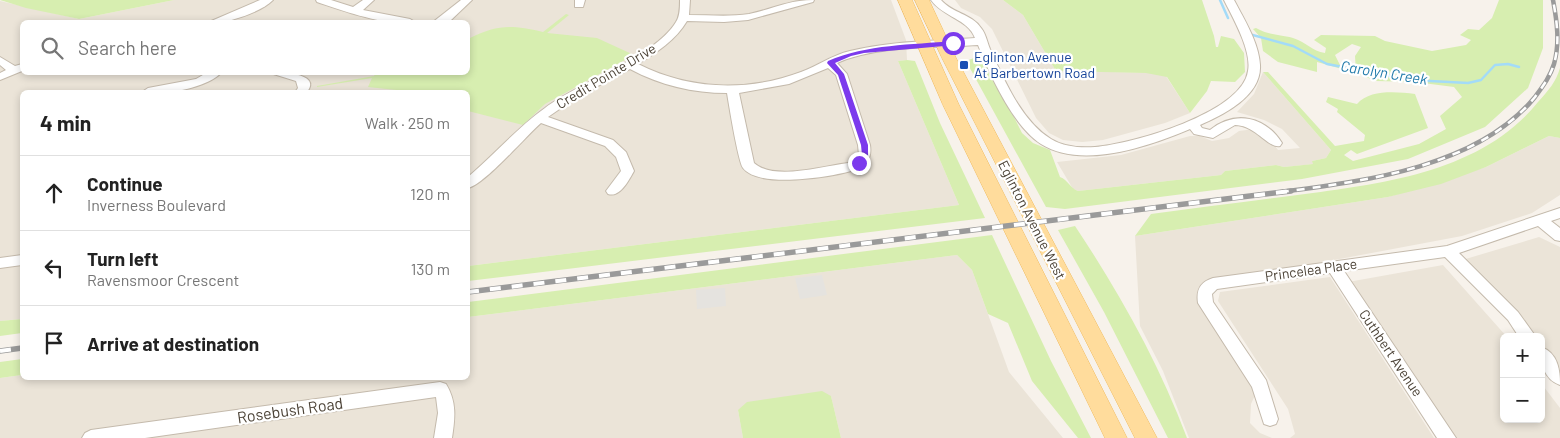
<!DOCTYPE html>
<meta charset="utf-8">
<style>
body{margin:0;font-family:Barlow,sans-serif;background:#f6f6f6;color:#222}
.controls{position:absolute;right:15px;bottom:15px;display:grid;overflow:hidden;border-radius:8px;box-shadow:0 2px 8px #0003}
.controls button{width:45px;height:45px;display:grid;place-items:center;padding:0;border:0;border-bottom:1px solid #e0e0e0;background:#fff;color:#222;font:25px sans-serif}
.stop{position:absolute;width:15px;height:15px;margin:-11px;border:4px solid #7c3aed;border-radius:50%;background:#fff}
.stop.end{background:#7c3aed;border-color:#fff;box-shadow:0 1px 5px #0008}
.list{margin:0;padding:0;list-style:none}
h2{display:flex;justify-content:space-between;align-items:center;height:65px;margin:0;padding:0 20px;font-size:21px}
h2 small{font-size:16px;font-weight:400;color:#767676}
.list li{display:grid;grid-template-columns:32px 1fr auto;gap:15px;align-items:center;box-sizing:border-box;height:75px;padding:0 20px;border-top:1px solid #e0e0e0}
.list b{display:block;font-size:19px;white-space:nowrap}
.list p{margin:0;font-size:16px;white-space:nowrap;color:#767676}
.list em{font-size:16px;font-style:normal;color:#767676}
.icon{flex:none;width:28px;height:28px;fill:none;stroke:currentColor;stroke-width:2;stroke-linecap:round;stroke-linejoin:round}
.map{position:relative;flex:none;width:1560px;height:438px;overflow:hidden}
.search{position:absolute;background:#fff;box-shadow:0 2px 8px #0003;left:20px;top:20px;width:450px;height:55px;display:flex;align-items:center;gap:12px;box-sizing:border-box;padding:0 18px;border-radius:8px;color:#767676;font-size:19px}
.panel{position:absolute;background:#fff;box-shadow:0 2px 8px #0003;left:20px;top:90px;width:450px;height:290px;border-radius:8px}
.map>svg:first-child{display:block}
.residential{fill:#ebe4d8;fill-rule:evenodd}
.green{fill:#d7eeb0}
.parking{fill:#e5e3df}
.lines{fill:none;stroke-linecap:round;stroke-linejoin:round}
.stream{stroke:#a3dbf8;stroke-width:2.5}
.minor-casing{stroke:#c4baac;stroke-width:2}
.major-casing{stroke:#f0bb5f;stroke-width:1}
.minor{fill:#fff;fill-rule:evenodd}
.major{fill:#ffdc9c;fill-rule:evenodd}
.rail-far1-casing{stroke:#9a9a9a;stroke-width:4.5}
.rail-casing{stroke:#9a9a9a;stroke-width:5.5}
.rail-far1{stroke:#fff;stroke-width:2.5;stroke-dasharray:8;stroke-linecap:butt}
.rail{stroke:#fff;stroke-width:4;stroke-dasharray:11;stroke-linecap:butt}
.route{fill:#7c3aed}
.transit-dot{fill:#1a4fb4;stroke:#fff;stroke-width:2}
.labels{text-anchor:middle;stroke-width:4.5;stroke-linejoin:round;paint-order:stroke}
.transit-label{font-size:14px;fill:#164399;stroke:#fff;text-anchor:start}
.street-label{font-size:14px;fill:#4c4337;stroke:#fff}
.water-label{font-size:15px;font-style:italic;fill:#207aaa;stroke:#fff}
.near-street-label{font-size:16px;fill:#4c4337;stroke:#fff}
</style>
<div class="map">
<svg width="1560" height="438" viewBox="0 0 1560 438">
<rect width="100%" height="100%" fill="#f7f2eb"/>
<g class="residential">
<path d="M174 0H891L906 40 907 60 898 61 959 205 468 266V92H22V319L0 321V1L79 19ZM22 22H468V72H22Z"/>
<polygon points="955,0 1003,0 1023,15 1056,71 1164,73 1190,113 1165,123 1103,140 1082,142 1063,140 1049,133 1036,118 992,29 980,17 961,8"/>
<polygon points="1263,72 1331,150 1326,158 1312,161 1314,164 1284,167 1276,165 1225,171 1221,175 1078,191 1073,189 1057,162 1121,155 1190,136 1200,136 1212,141 1229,138 1239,131 1254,129 1268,136 1278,150 1300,148 1282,129 1264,120 1237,112 1254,94"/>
<polygon points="1549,136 1560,138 1560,195 1532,213 1462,236 1228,280 1203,287 1256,393 1251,404 1250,423 1260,433 1272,438 1189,438 1163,371 1140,326 1135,236 1388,197 1486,167"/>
<polygon points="1539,237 1560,247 1560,375 1541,350 1541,337 1532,337 1459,261"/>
<polygon points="957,255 972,270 1009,372 1063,438 841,438 831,396 738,410 743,438 0,438 0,378 22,375 22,378 468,378 468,317"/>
<polygon points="1443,265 1507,337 1504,337 1504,419 1541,419 1541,383 1560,408 1560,438 1451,438 1348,282"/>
<polygon points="1330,277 1434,438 1290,438 1295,434 1288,409 1218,301 1220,292"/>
</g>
<g class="green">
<polygon points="0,0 174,0 79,19 26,8"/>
<polygon points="1003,0 1202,0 1214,36 1216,47 1218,47 1221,36 1234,39 1244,53 1245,72 1235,82 1211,81 1207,91 1190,113 1167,77 1146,73 1056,71 1023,15"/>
<path d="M1499 0H1543V48L1528 88 1485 127 1408 159 1302 179 1065 209 1046 207 966 61 979 56 989 67 1022 133 1033 143 1050 150 1060 177C1068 180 1070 188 1078 191L1221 175 1225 171 1276 165 1284 167 1313 164 1312 161 1326 158 1331 150 1263 72H1268L1335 146 1364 141 1365 135 1337 112 1338 109 1326 102 1328 97 1357 104C1370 89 1397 92 1415 94L1428 128 1357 154 1351 150 1344 155 1353 161 1419 144 1446 129 1440 116 1462 97 1454 87 1415 82 1376 81 1356 73 1355 56 1361 47 1352 44 1335 55 1342 69 1317 62V72L1278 62 1263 51 1261 38 1253 29 1256 28C1271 36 1278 34 1293 38 1306 42 1312 51 1325 53L1326 48 1314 40 1321 35 1375 36 1385 41 1432 51 1466 45 1471 40 1460 35 1468 29 1479 30 1492 18Z"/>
<path d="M566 14 569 15 547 33 597 38 634 55 545 104 523 125 468 111V92H415L368 87 372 78 317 87V86L374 76 376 73 468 72V39C498 24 511 25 543 32Z"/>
<polygon points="907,60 915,61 940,123 985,218 468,281 468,266 959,205 898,61"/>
<path d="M1560 68V138L1549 136 1486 167 1441 184 1388 197 1135 236 1151 214C1197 208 1243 202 1290 196 1376 184 1479 175 1538 102 1548 91 1556 82 1560 68Z"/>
<path d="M1075 226C1119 292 1159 363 1187 438H1168L1104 312 1058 230Z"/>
<polygon points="992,235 1051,361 1091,438 1078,438 1032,381 1008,323 988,314 972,270 957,255 468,317 468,302"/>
<polygon points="22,319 22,333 0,336 0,321"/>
<polygon points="22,359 22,375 0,378 0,362"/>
<polygon points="822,391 831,396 841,438 743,438 738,410 747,402"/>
</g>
<g class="parking">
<polygon points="822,275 827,295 800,299 795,278"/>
<polygon points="725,288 726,306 697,309 696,290"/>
</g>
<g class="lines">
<g class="stream">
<polyline points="1220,0 1228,18"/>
<polyline points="1249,34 1293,46 1327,64 1411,80 1468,83 1481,80 1495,65 1508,64 1519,67"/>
</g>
<g class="minor-casing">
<g id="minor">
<path d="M260 0H273C260 13 226 24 209 22Z"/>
<path d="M316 0H331L353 7 363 0H374L363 10 410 19 415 22C384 26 347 12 317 2Z"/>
<polygon points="461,0 472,0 450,21 433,22"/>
<polygon points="575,0 585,0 583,7 575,7"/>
<path d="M680 0H690L689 15C709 15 729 17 749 14 773 9 788 0 814 0L813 2 748 20 724 22 687 21C676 40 656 53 638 64 689 90 748 92 801 72 818 66 832 55 850 51 891 41 934 41 975 38 968 19 943 17 931 0H941C952 13 972 14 981 28 986 34 987 42 990 49 1004 79 1021 121 1051 139 1064 147 1081 148 1095 147 1132 144 1242 113 1248 71 1252 51 1233 18 1224 0H1234C1244 19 1259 43 1260 65 1262 96 1223 115 1200 125L1202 128 1210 130C1235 110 1265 116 1282 143L1280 146C1269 149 1255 125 1235 125L1213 138 1194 134 1190 129C1150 146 1082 170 1041 144 1013 126 990 75 978 45 934 48 877 45 837 63L847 74 870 145C872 158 867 165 855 170 831 177 759 189 743 168 738 161 729 105 727 93 693 93 660 85 630 69L577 97 548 117 613 140 626 152 634 171C629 180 620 198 608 194L606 191 621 171 616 157 605 146 541 123C526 136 484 185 468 188V177C494 155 517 128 545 108 579 82 655 57 676 22 680 16 680 8 680 0ZM828 68 836 75 858 145 859 155 854 160 848 163C823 166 774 181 754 163L739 93 789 84Z"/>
<polygon points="0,57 15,66 22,64 22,71 0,80 0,73 6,70 0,65"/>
<path d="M208 72H222C206 89 164 95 142 92L148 88 196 79Z"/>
<path d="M267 72C276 72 323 72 307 92H295L298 88 296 81Z"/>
<path d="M1560 208V218L1551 221 1560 228V241L1555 240 1538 226 1459 253 1518 312 1536 337H1519L1508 320 1445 257 1344 271 1456 438H1437L1330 273 1217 289 1212 294 1213 302 1266 380 1278 419 1276 424 1270 426 1264 424 1252 387 1198 303C1196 290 1200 282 1213 278L1447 246Z"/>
<polygon points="22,255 22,265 0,268 0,258"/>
<path d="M1541 347C1558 353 1560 370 1560 385 1543 379 1541 363 1541 347Z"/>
<path d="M440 382 446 384C457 402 455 418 452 438H434L438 413 436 397 145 438H82L85 433 91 430Z"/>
</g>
</g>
<g class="major-casing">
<g id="major">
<polygon points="898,0 912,0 959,105 1127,438 1105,438 943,105"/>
<polygon points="915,0 929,0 956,58 1157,438 1135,438 942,58"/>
</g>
</g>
<use href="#minor" class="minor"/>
<use href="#major" class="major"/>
<g class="rail-far1-casing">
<path id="rail-far1" d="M1281 192C1366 181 1478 167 1535 97 1543 86 1550 77 1554 64 1560 43 1557 21 1553 0"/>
</g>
<g class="rail-casing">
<g id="rail">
<polyline points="468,292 1291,191"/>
<polyline points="0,351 22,348"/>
</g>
</g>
<use href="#rail-far1" class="rail-far1"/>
<use href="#rail" class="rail"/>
</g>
<path class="route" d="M953 41 956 42V45L864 53 851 56 835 63 844 74 868 145V157L861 164H856L855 163 862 155 861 145 838 75 827 63 828 61C867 44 912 45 953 41Z"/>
<rect class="transit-dot" x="959" y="60" width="10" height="10" rx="2.5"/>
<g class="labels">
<g class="transit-label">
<text x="974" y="62">Eglinton Avenue<tspan x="974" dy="16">At Barbertown Road</tspan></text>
</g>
<g class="street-label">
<text transform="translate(606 76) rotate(-31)" y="5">Credit Pointe Drive</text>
<text transform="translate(1032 220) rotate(63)" y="5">Eglinton Avenue West</text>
<text transform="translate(1311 270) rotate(-8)" y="5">Princelea Place</text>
<text transform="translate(1391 353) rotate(56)" y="5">Cuthbert Avenue</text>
</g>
<g class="water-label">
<text transform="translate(1384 73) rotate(9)" y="5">Carolyn Creek</text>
</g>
<g class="near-street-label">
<text transform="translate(290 410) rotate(-8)" y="6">Rosebush Road</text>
</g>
</g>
</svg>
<div class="controls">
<button>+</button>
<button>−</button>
</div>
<div class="stop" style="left:953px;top:43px"></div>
<div class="stop end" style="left:859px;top:163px"></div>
<div class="search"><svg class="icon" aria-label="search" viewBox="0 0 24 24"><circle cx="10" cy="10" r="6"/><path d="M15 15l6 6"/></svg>Search here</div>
<section class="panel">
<h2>4 min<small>Walk · 250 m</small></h2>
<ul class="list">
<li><svg class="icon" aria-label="ahead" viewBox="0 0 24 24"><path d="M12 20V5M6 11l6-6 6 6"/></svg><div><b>Continue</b><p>Inverness Boulevard</p></div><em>120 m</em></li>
<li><svg class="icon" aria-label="left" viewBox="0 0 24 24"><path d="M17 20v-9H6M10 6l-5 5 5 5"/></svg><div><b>Turn left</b><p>Ravensmoor Crescent</p></div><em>130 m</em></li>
<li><svg class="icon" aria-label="arrive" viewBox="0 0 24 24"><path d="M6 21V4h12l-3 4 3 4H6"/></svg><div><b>Arrive at destination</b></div></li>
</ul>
</section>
</div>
